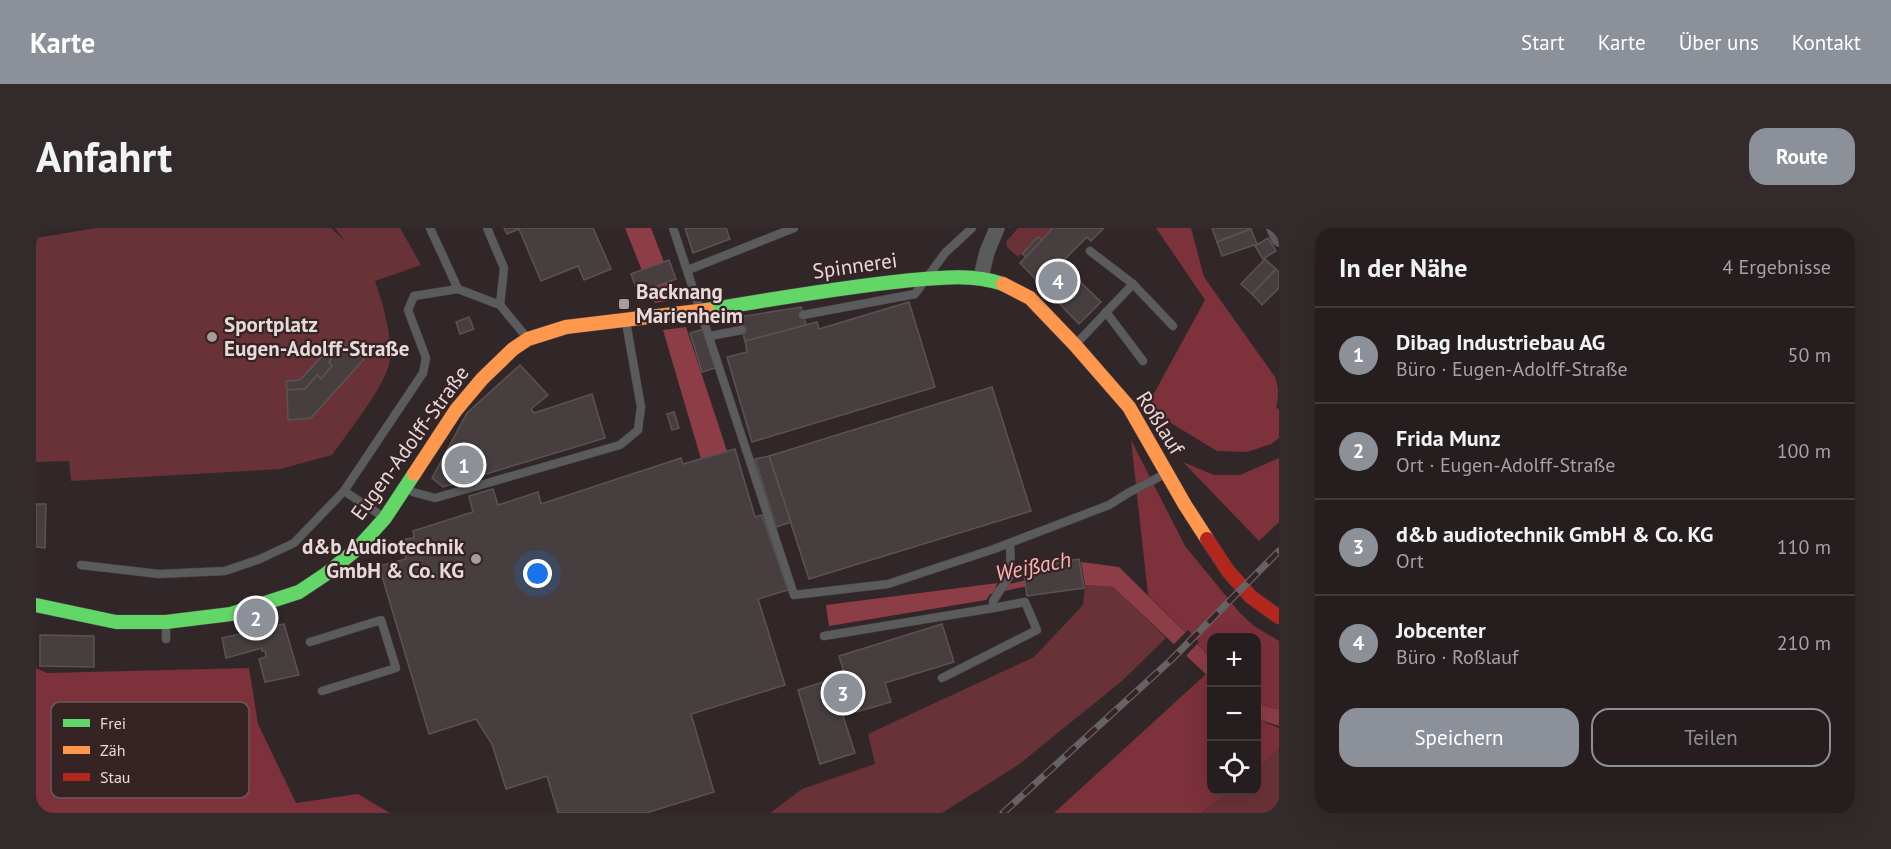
<!DOCTYPE html>
<html lang="de">
<meta charset="utf-8">
<style>
body{margin:0;font-family:"PT Sans",sans-serif;background:#322a2b;color:#f1f3f6}
.controls{position:absolute;right:18px;bottom:18px;display:grid;overflow:hidden;border-radius:12px;box-shadow:0 6px 24px #0002}
.controls button{width:54px;height:54px;display:grid;place-items:center;padding:0;border:0;border-bottom:2px solid #423b3c;background:#261d1e;color:#f1f3f6;font:30px sans-serif}
.you{position:absolute;left:502px;top:346px;width:21px;height:21px;margin:-15px;border:4px solid #fff;border-radius:50%;background:#1a73e8;box-shadow:0 0 0 9px #1a73e833}
.badge{display:grid;place-items:center;width:39px;height:39px;border-radius:50%;background:#8c9099;color:#fff;font-size:20px;font-weight:700}
.pin{position:absolute;translate:-50% -50%;border:3px solid #fff;box-shadow:0 2px 6px #0006}
.list{margin:0;padding:0;list-style:none}
h2{display:flex;justify-content:space-between;align-items:center;height:78px;margin:0;padding:0 24px;font-size:26px}
h2 small{font-size:20px;font-weight:400;color:#a4a2a4}
.list li{display:grid;grid-template-columns:39px 1fr auto;gap:18px;align-items:center;box-sizing:border-box;height:96px;padding:0 24px;border-top:2px solid #423b3c}
.list b{display:block;font-size:22px;white-space:nowrap}
.list p{margin:0;font-size:20px;white-space:nowrap;color:#a4a2a4}
.list em{font-size:20px;font-style:normal;color:#a4a2a4}
.actions{display:flex;gap:12px;padding:18px 24px}
.actions a{flex:1;padding:14px 0;border:2px solid #8c9099;border-radius:18px;text-align:center;font-size:21px;color:#8c9099}
.actions .main{background:#8c9099;color:#fff}
.icon{flex:none;width:33px;height:33px;fill:none;stroke:currentColor;stroke-width:2;stroke-linecap:round;stroke-linejoin:round}
.map{position:relative;flex:none;width:1243px;height:585px;overflow:hidden;border-radius:18px}
header{display:flex;align-items:center;gap:36px;box-sizing:border-box;height:84px;padding:0 30px;background:#8c9099;color:#fff}
header strong{font-size:28px}
nav{display:flex;gap:33px;margin-inline-start:auto;font-size:21px}
.intro{display:flex;align-items:center;justify-content:space-between;box-sizing:border-box;height:144px;padding:0 36px}
h1{margin:0;font-size:42px}
.button{padding:15px 27px;border-radius:18px;background:#8c9099;color:#fff;font-size:21px;font-weight:700}
main{display:flex;gap:36px;padding:0 36px}
aside{flex:1;background:#261d1e;border-radius:18px;box-shadow:0 6px 24px #0002}
.map>svg:first-child{display:block}
.green{fill:#693238}
.forest{fill:#7c313b}
.water{fill:#8c3d46}
.pier{fill:#322728}
.lines{fill:none;stroke-linecap:round;stroke-linejoin:round}
.stream{stroke:#8c3d46;stroke-width:6}
.building{fill:#473f3f;stroke:#5c5253;stroke-width:1.5}
.lane-casing{stroke:#4e4445;stroke-width:9}
.street-casing{stroke:#4e4445;stroke-width:16}
.fast-casing{stroke:#4e4445;stroke-width:15}
.slow-casing{stroke:#4e4445;stroke-width:15}
.jam-casing{stroke:#4e4445;stroke-width:15}
.lane{stroke:#5a5b5c;stroke-width:8}
.street{stroke:#5a5b5c;stroke-width:15}
.fast{stroke:#63d668;stroke-width:14}
.slow{stroke:#ff974d;stroke-width:14}
.jam{stroke:#b3261e;stroke-width:14}
.rail-casing{stroke:#676264;stroke-width:7}
.rail{stroke:#362324;stroke-width:4.5;stroke-dasharray:14;stroke-linecap:butt}
.poi-dot{fill:#a89b9c;stroke:#362324;stroke-width:2}
.labels{text-anchor:middle;stroke-width:4.5;stroke-linejoin:round;paint-order:stroke}
.street-label{font-size:21px;fill:#e7dada;stroke:#362324}
.poi-label{font-size:21px;font-weight:bold;fill:#e7dada;stroke:#362324;text-anchor:start}
.water-label{font-size:22px;font-style:italic;fill:#fcb2b6;stroke:#362324}
.key{fill:#362324;stroke:#6b5a5b;stroke-width:1.5}
.key-label{font-size:16px;fill:#e7dada}
</style>
<header>
<strong>Karte</strong>
<nav><a>Start</a><a>Karte</a><a>Über uns</a><a>Kontakt</a></nav>
</header>
<div class="intro"><h1>Anfahrt</h1><a class="button">Route</a></div>
<main>
<div class="map">
<svg width="1243" height="585" viewBox="0 0 1243 585">
<rect width="100%" height="100%" fill="#322728"/>
<g class="green">
<path d="M60 0H295L310 14 299 0H364L385 37 339 53C347 76 356 107 354 131 351 157 311 205 296 227L244 241 35 253 33 233 0 234V10Z"/>
<polygon points="982,0 1017,0 1006,12 1002,9 982,29 971,19 970,14"/>
<polygon points="1049,357 1077,359 1130,410 1086,453 982,537 906,585 734,585 766,561 839,536 832,506 998,429 1047,377"/>
<polygon points="1243,521 1243,574 1235,585 1165,585 1193,563 1220,562 1221,540"/>
</g>
<g class="forest">
<path d="M1120 0H1155L1168 49 1239 149C1243 159 1243 169 1240 180L1243 181V210L1235 216 1211 224 1181 223 1110 180 1169 72Z"/>
<polygon points="1095,212 1149,318 1204,385 1218,398 1243,413 1243,481 1234,480 1221,473 1220,410 1176,410 1175,430 1112,367"/>
<polygon points="1243,230 1243,294 1223,313 1147,234 1178,247 1204,247"/>
<polygon points="0,440 11,445 213,440 222,496 260,575 322,566 354,585 0,585"/>
<polygon points="1170,446 1175,451 1176,562 1193,563 1165,585 1018,585"/>
<polygon points="1221,491 1243,500 1243,521 1221,540"/>
</g>
<g class="water">
<polygon points="589,0 615,0 642,71 619,75"/>
<polygon points="650,99 691,223 665,231 627,102"/>
<polygon points="1045,334 1083,339 1175,430 1175,451 1077,359 1049,357"/>
<polygon points="962,355 950,372 793,398 790,377"/>
<polygon points="1220,473 1234,480 1243,481 1243,498 1221,491"/>
</g>
<polygon class="pier" points="1152,402 1163,414 1148,430 1135,419"/>
<g class="lines">
<polyline class="stream" points="950,364 996,354"/>
</g>
<g class="building">
<polygon points="468,0 557,0 575,41 548,52 542,38 505,53 483,1 471,6"/>
<polygon points="649,0 690,0 694,11 657,25"/>
<polygon points="1017,0 1068,0 1055,13 1051,9 1025,35 1065,74 1043,96 984,35"/>
<polygon points="1176,0 1214,0 1215,1 1181,14"/>
<polygon points="1215,1 1221,16 1186,28 1181,14"/>
<polygon points="1002,9 1006,12 990,29 986,26"/>
<polygon points="1232,10 1240,23 1227,31 1219,18"/>
<polygon points="1229,31 1240,41 1216,66 1205,56"/>
<polygon points="633,32 640,51 602,65 595,46"/>
<polygon points="1240,41 1243,44 1243,60 1226,77 1216,66"/>
<polygon points="873,74 899,159 716,214 691,129 711,124 709,113 781,94 783,101"/>
<polygon points="765,79 770,97 709,113 703,89"/>
<polygon points="433,89 438,101 424,106 420,94"/>
<polygon points="668,101 679,140 666,144 654,105"/>
<polygon points="296,117 302,122 293,134 296,138 285,151 281,147 269,161 251,162 250,153 264,152"/>
<polygon points="328,120 328,131 275,190 252,192 251,162 269,161 281,147 285,151 296,138 293,134 302,122"/>
<polygon points="484,137 512,167 495,181 498,185 556,166 569,210 407,259 396,250 431,185"/>
<polygon points="956,159 995,283 773,351 733,228"/>
<polygon points="638,184 643,200 636,202 631,186"/>
<polygon points="699,221 719,289 726,287 752,362 722,371 749,457 655,486 678,564 610,585 522,585 511,548 470,561 456,516 440,491 393,506 343,338 370,331 367,317 370,311 378,310 377,303 437,284 433,268 457,261 462,277 502,264 505,276 645,230 647,236"/>
<polygon points="733,228 755,294 740,299 719,231"/>
<polygon points="0,276 10,276 9,320 0,319"/>
<polygon points="1043,331 1048,360 991,368 987,340"/>
<polygon points="248,396 263,447 229,454 223,431 230,429 229,423 226,423 226,420 190,430 186,410"/>
<polygon points="906,396 918,434 849,455 855,474 820,484 814,468 802,472 819,525 784,536 762,462 809,447 803,428"/>
<polygon points="4,407 58,408 58,439 4,438"/>
</g>
<g class="lines">
<g class="lane-casing">
<g id="lane">
<polyline points="394,0 422,61"/>
<polyline points="637,0 758,367 852,356 958,321 1073,277 1092,265 1131,245"/>
<polyline points="1054,23 1097,56 1137,98"/>
<polyline points="652,42 758,0"/>
<polyline points="464,77 492,111"/>
<polyline points="1070,84 1107,133"/>
<polyline points="767,87 879,66 909,25 936,0"/>
<polyline points="674,108 706,102"/>
<polyline points="1040,116 1097,56"/>
<polyline points="370,259 377,264 399,270 584,217 602,202 605,179 590,94"/>
<polyline points="308,263 346,288"/>
<polyline points="45,337 123,346 189,343 224,331 258,315 308,263 387,145 390,130 372,82 378,68 422,61 464,77 468,40 451,0"/>
<polyline points="788,408 957,380 957,373 975,346 974,315"/>
<polyline points="130,411 130,396"/>
<polyline points="274,414 345,392 360,440 286,463"/>
<polyline points="906,450 1001,402 989,374 957,380"/>
</g>
</g>
<g class="street-casing">
<g id="street">
<polyline points="1238,0 1243,11"/>
<polyline points="945,49 951,24 961,0"/>
</g>
</g>
<g class="fast-casing">
<g id="fast">
<path d="M671 82C736 71 801 60 867 53 900 50 936 45 967 56"/>
<polyline points="0,377 80,394 130,394 195,386 263,364 290,346 321,321 349,290 378,246"/>
</g>
</g>
<g class="slow-casing">
<g id="slow">
<polyline points="967,56 994,70 1039,117 1093,179 1149,277 1171,311"/>
<polyline points="378,246 420,182 446,151 477,121 492,111 530,99 671,82"/>
</g>
</g>
<g class="jam-casing">
<polyline id="jam" points="1171,311 1192,343 1215,369 1243,389"/>
</g>
<use href="#lane" class="lane"/>
<use href="#street" class="street"/>
<use href="#fast" class="fast"/>
<use href="#slow" class="slow"/>
<use href="#jam" class="jam"/>
<g class="rail-casing">
<polyline id="rail" points="967,585 1136,431 1243,323"/>
</g>
<use href="#rail" class="rail"/>
</g>
<g class="poi-dot">
<rect x="582" y="70" width="12" height="12" rx="3"/>
<circle cx="176" cy="109" r="6"/>
<circle cx="440" cy="331" r="6"/>
</g>
<g class="labels">
<g class="street-label">
<text transform="translate(819 38) rotate(-8)" y="7">Spinnerei</text>
<text transform="translate(1124 195) rotate(58)" y="7">Roßlauf</text>
<text transform="translate(374 215) rotate(-54)" y="7">Eugen-Adolff-Straße</text>
</g>
<g class="poi-label">
<text x="600" y="71">Backnang<tspan x="600" dy="24">Marienheim</tspan></text>
<text x="188" y="104">Sportplatz<tspan x="188" dy="24">Eugen-Adolff-Straße</tspan></text>
<text x="428" y="326" text-anchor="end">d&amp;b Audiotechnik<tspan x="428" dy="24">GmbH &amp; Co. KG</tspan></text>
</g>
<g class="water-label">
<text transform="translate(997 338) rotate(-11)" y="8">Weißach</text>
</g>
</g>
<rect x="15" y="474" width="198" height="96" rx="9" class="key"/>
<rect x="27" y="491" width="27" height="8" fill="#63d668"/>
<rect x="27" y="518" width="27" height="8" fill="#ff974d"/>
<rect x="27" y="545" width="27" height="8" fill="#b3261e"/>
<g class="key-label">
<text x="64" y="501">Frei</text>
<text x="64" y="528">Zäh</text>
<text x="64" y="555">Stau</text>
</g>
</svg>
<div class="controls">
<button>+</button>
<button>−</button>
<button><svg class="icon" aria-label="locate" viewBox="0 0 24 24"><circle cx="12" cy="12" r="6"/><path d="M12 2v4M12 18v4M2 12h4M18 12h4"/></svg></button>
</div>
<div class="you"></div>
<div class="pin badge" style="left:428px;top:237px">1</div>
<div class="pin badge" style="left:220px;top:390px">2</div>
<div class="pin badge" style="left:807px;top:465px">3</div>
<div class="pin badge" style="left:1022px;top:53px">4</div>
</div>
<aside>
<h2>In der Nähe<small>4 Ergebnisse</small></h2>
<ul class="list">
<li><span class="badge">1</span><div><b>Dibag Industriebau AG</b><p>Büro · Eugen-Adolff-Straße</p></div><em>50 m</em></li>
<li><span class="badge">2</span><div><b>Frida Munz</b><p>Ort · Eugen-Adolff-Straße</p></div><em>100 m</em></li>
<li><span class="badge">3</span><div><b>d&amp;b audiotechnik GmbH &amp; Co. KG</b><p>Ort</p></div><em>110 m</em></li>
<li><span class="badge">4</span><div><b>Jobcenter</b><p>Büro · Roßlauf</p></div><em>210 m</em></li>
</ul>
<div class="actions"><a class="main">Speichern</a><a>Teilen</a></div>
</aside>
</main>
